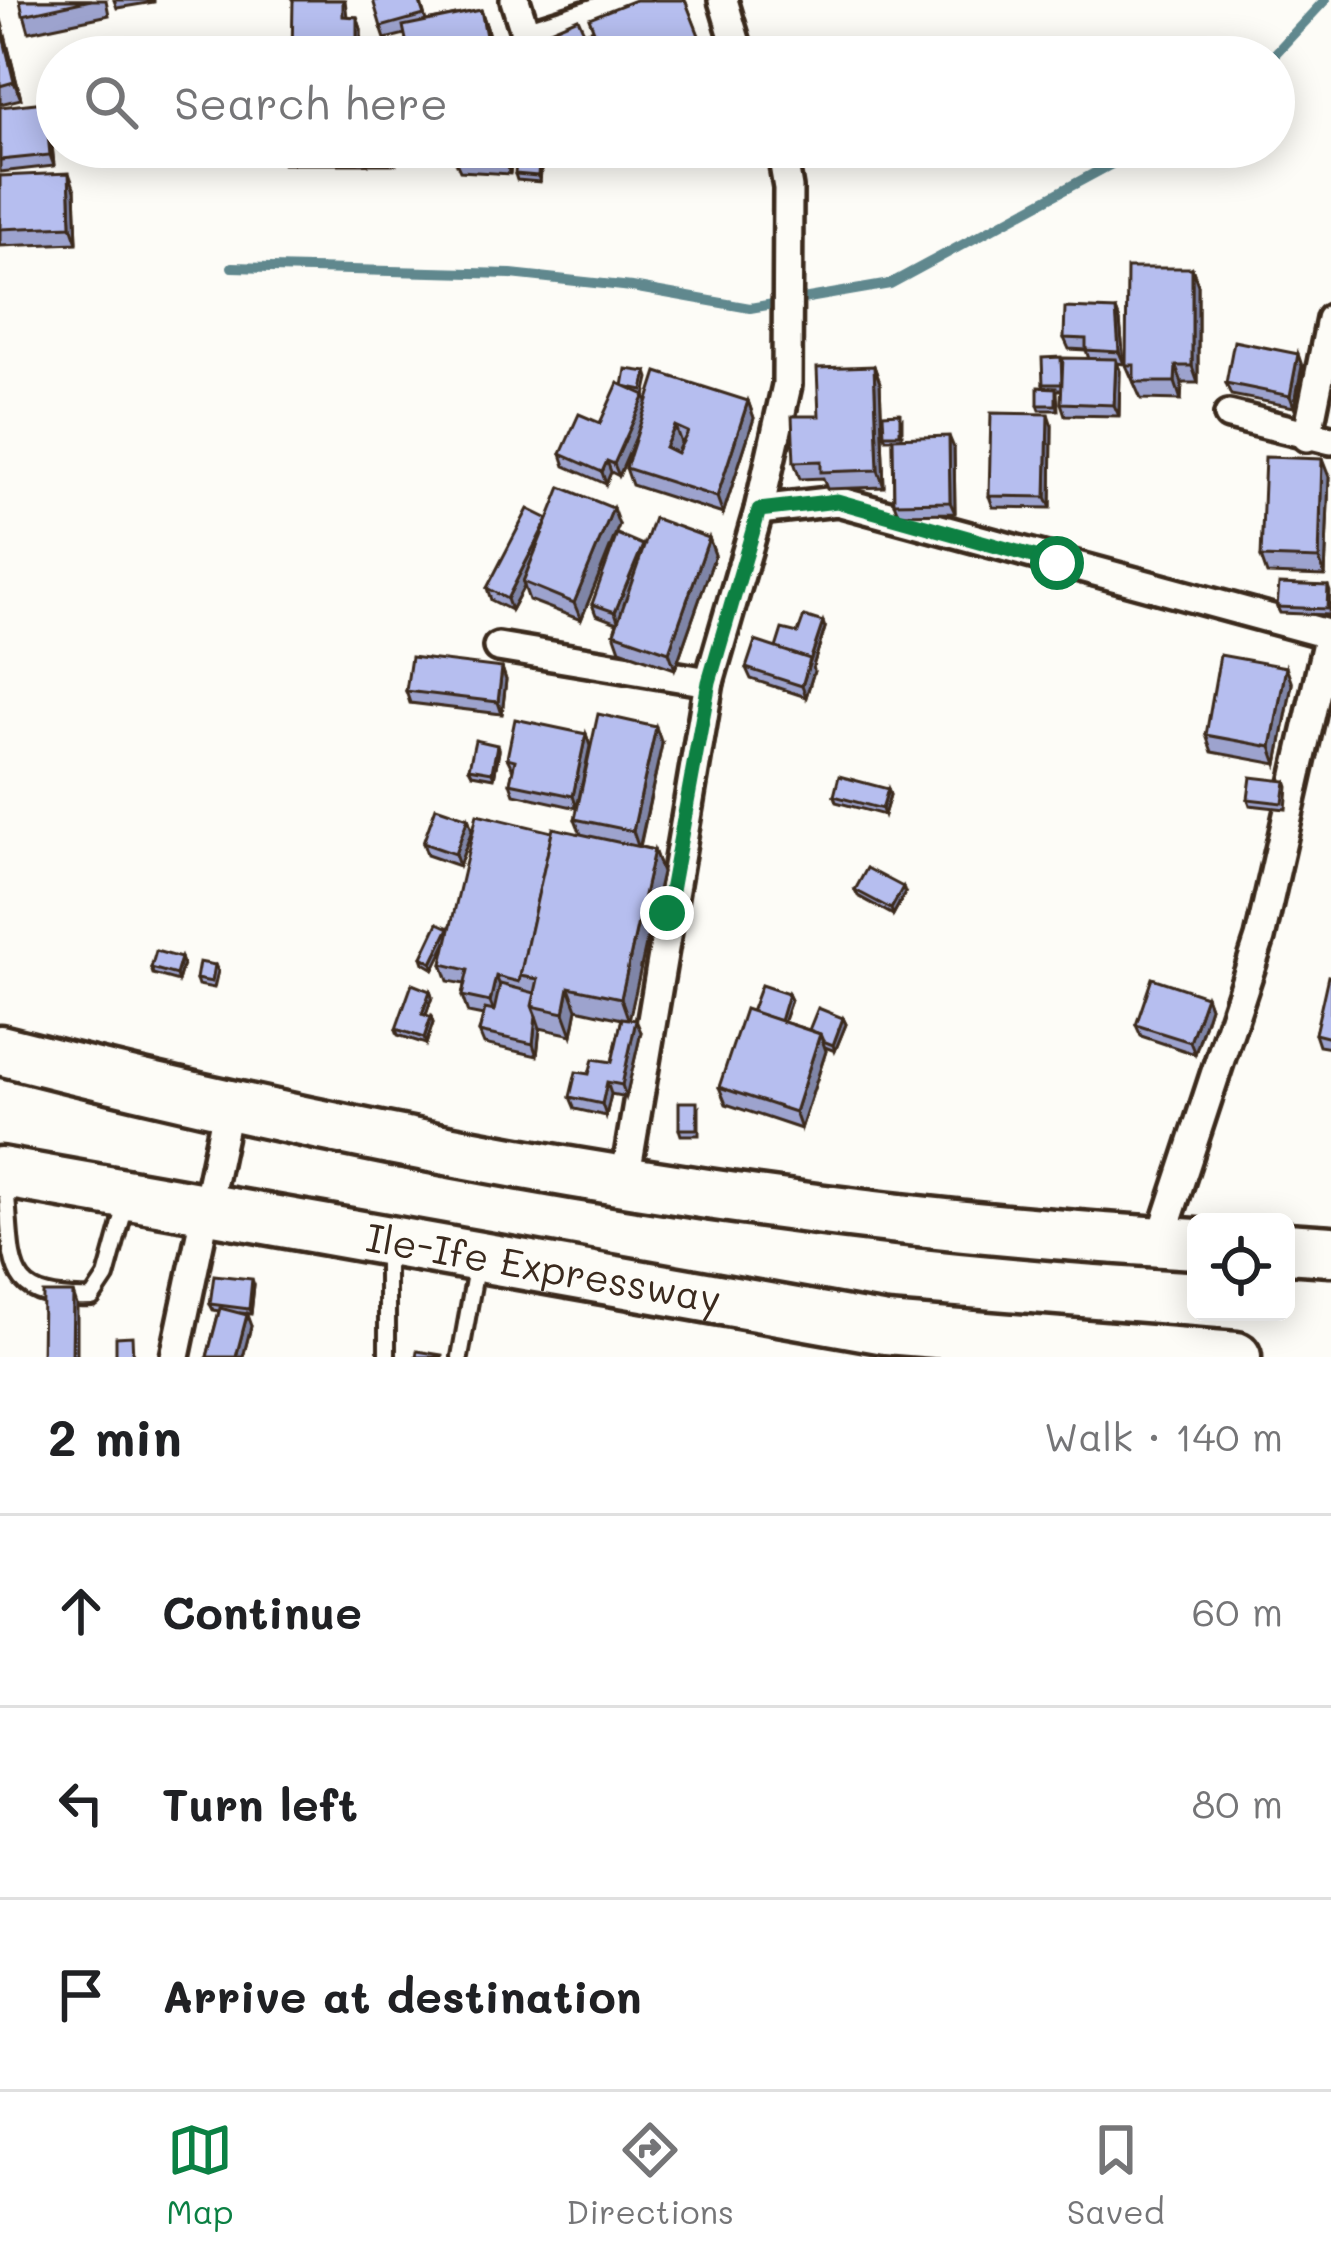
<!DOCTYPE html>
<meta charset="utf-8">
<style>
body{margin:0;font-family:Mali,sans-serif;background:#f2f2f2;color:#202124}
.controls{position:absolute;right:36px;bottom:36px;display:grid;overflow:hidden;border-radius:18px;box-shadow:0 6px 30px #0003}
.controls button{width:108px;height:108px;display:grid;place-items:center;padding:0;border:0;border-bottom:3px solid #e0e0e0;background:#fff;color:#202124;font:60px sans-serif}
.stop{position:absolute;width:36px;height:36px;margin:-27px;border:9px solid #0b8043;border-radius:50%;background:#fff}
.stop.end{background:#0b8043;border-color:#fff;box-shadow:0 3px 12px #0008}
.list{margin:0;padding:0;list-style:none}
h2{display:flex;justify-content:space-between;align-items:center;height:156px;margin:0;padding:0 48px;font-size:51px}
h2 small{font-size:39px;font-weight:400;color:#757577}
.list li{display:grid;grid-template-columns:78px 1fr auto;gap:36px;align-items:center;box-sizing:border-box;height:192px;padding:0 48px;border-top:3px solid #e0e0e0}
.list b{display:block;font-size:45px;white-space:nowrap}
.list em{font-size:39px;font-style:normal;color:#757577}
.icon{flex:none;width:66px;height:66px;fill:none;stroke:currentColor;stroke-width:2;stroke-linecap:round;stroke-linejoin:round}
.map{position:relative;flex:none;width:1331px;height:1357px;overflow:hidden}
.search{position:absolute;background:#fff;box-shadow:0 6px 30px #0003;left:36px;right:36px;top:36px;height:132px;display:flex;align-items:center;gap:30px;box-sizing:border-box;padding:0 42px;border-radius:66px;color:#757577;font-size:45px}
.sheet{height:732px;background:#fff}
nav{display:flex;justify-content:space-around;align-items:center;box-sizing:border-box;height:168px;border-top:3px solid #e0e0e0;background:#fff;font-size:33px;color:#757577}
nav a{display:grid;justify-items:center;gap:6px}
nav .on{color:#0b8043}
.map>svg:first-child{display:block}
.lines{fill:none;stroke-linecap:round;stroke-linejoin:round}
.stream{stroke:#61888e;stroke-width:10}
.lane-casing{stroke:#3b2a1e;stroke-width:22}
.street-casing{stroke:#3b2a1e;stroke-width:36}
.highway-casing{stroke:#3b2a1e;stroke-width:57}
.lane{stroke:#fdfcf7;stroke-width:14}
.street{stroke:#fdfcf7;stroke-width:27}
.highway{stroke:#fdfcf7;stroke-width:48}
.wall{fill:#9da3ce;stroke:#3b2a1e;stroke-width:3}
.shaded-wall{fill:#7f85a7;stroke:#3b2a1e;stroke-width:3}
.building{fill:#b6beef;stroke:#3b2a1e;stroke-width:3;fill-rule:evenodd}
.route{stroke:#0b8043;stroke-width:15}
.labels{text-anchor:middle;stroke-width:10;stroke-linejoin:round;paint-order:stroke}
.street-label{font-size:39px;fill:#3b2a1e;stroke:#fdfcf7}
</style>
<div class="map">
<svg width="1331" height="1357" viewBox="0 0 1331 1357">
<rect width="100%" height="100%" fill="#fdfcf7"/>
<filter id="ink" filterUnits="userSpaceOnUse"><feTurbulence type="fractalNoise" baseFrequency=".00833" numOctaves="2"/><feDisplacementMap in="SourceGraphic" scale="24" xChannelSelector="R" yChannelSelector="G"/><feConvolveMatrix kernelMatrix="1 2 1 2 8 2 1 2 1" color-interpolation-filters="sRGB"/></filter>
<g filter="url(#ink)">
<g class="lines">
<g class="stream">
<polyline points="1272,57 1325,0"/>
<polyline points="232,267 511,274 632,287 750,308 890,284 1143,147"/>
</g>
<g class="lane-casing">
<g id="lane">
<path d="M6 1185C14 1264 0 1301 92 1298L106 1277 126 1205"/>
<polyline points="387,1247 387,1357"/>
<polyline points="460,1357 476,1268"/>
</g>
</g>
<g class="street-casing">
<g id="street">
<polyline points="515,0 526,35 636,0"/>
<polyline points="723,0 740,57"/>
<polyline points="1229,415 1331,440"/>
<polyline points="1307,437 1331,319"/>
<polyline points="759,510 837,501 1331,635"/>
<polyline points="498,647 709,682"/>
<polyline points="625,1180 709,682 759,510 787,385 788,188 781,147"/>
<polyline points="1160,1242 1260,938 1329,634"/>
<polyline points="175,1357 228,1106"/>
</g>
</g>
<g class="highway-casing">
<g id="highway">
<path d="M0 1050C391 1150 792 1222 1196 1244"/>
<path id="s1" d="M0 1172 886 1329 1236 1357"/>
<polyline points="1286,1248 1331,1251"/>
</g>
</g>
<use href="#lane" class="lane"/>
<use href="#street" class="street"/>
<use href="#highway" class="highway"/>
</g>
<g class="wall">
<polygon points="20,0 106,0 109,15 29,32"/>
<polygon points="114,0 154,0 154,2 117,8"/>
<polygon points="293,0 345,0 347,17 357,17 361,29 361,56 347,55"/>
<polygon points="420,0 426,21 481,10 487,28 493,57 410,57 405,34 385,39 381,27"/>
<polygon points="685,0 706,55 700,57 604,57"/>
<polygon points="0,17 21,99 0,104"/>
<polygon points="0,107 49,114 54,166 0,172"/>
<polygon points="277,147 396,147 396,164 283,164"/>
<polygon points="456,147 512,147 510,174 460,171 455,160"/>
<polygon points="543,147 540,182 517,180 515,174"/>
<polygon points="586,147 636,147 591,160"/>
<polygon points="0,176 75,190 77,243 0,246"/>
<polygon points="1192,268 1198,285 1198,383 1182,383 1181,400 1141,399 1126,365"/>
<polygon points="1116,310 1120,321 1124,364 1117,363 1120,371 1119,416 1065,415 1061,403 1062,390 1057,390 1058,410 1040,410 1038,405 1044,387 1043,384 1063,361 1089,359 1086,350 1069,349 1064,338"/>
<polygon points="874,366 880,383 884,487 827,489 823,478 800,479 794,462 819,416"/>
<polygon points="1302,366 1294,407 1231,395 1226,383"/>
<polygon points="647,372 649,378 645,396 647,401 748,401 754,418 723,514 632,485 626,468 635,438 619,476 611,472 606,484 565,466 561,454 600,423 623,385"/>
<polygon points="902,419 902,437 954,448 955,513 898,514 894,503 893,439 886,439 884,434"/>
<polygon points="1052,426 1051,508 993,507 989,496"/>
<polygon points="1329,477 1325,576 1267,574 1261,557"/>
<polygon points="548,520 619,525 581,620 529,600 524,586 511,610 491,600 487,588"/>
<polygon points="709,538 715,555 675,669 620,650 614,633 617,623 596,615 592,604 644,547"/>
<polygon points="1328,586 1330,592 1329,615 1280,613 1277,607"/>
<polygon points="825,628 813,666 814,671 806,697 751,679 746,668 798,633"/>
<polygon points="502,668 506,680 502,714 410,703 406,691"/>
<polygon points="1292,684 1277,764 1212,752 1206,735"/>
<polygon points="586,734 590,746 577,808 514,794 510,783 513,770 507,758"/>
<polygon points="662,744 640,847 654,850 662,872 629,1019 641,1032 626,1097 611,1094 606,1116 575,1109 570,1097 589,1074 612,1062 622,1019 577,1009 572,1035 540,1028 537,1056 484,1044 479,1032 483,1016 468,1013 462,996 464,984 448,981 442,964 446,945 434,969 424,963 422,957 449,928 552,832 581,834 575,819"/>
<polygon points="499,751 494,778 472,774 469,768"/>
<polygon points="1286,781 1288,787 1286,809 1250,805 1248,799"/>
<polygon points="888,789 890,795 884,815 836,802 834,796"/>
<polygon points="468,818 472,830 459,866 427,855 423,843"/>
<polygon points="855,890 905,893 893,915 858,896"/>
<polygon points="181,958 183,964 178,981 153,974 151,968"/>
<polygon points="215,965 218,971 214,988 198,985 196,979"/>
<polygon points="1331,977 1331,1048 1319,1046 1315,1034"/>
<polygon points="430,991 432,997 426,1015 431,1017 433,1023 426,1044 398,1035 396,1029"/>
<polygon points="788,994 791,1000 783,1022 809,1030 843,1018 846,1024 835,1051 825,1047 826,1051 801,1129 726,1104 719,1087"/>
<polygon points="1206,996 1210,1007 1195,1054 1141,1036 1136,1025"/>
<polygon points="699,1108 699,1135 681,1135 679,1129"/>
<polygon points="254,1285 251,1314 242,1313 251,1326 243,1357 207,1357 219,1311 213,1310 210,1304"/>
</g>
<g class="shaded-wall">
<polygon points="481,10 487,28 493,57 490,57"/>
<polygon points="0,17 2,23 21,99 14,82"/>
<polygon points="357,17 361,29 361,56 357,44"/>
<polygon points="45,102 49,114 54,166 50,155"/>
<polygon points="390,147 396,147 396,164"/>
<polygon points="507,147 512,147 510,174 506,162"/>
<polygon points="540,147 543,147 540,182 538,176"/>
<polygon points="69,173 75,190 77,243 71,226"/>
<polygon points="1192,268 1198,285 1198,383 1192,366"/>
<polygon points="1116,310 1120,321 1124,364 1119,352"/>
<polygon points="1298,354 1302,366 1294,407 1290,396"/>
<polygon points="1116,359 1120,371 1119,416 1114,405"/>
<polygon points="874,366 880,383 884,487 878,470"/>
<polygon points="1176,366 1182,383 1181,400 1175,382"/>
<polygon points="645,395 649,407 619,476 614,464"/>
<polygon points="748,401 754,418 723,514 717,497"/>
<polygon points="1048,414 1052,426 1051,508 1046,497"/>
<polygon points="675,426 681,443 671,465 665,447"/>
<polygon points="949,436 954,448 955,513 950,502"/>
<polygon points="1322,459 1329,477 1325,576 1319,559"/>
<polygon points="607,461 611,472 606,484 602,472"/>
<polygon points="613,508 619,525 581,620 574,603"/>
<polygon points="548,519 523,582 524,586 511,610 507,599"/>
<polygon points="709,538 715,555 675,669 669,652"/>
<polygon points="643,545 647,556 619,624 615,612"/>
<polygon points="823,622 825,628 813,666 814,671 806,697 802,686"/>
<polygon points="1286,667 1292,684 1277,764 1271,747"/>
<polygon points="502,668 506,680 502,714 498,702"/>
<polygon points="656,727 662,744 639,849 633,831"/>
<polygon points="586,734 590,746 577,808 573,796"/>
<polygon points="497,745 499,751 494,778 492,772"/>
<polygon points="888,789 890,795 884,815 882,809"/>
<polygon points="468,818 472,830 459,866 455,854"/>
<polygon points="654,850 662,872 629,1021 621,998"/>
<polygon points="903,887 905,893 893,915 891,909"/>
<polygon points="449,928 451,934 434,969 432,963"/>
<polygon points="181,958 183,964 178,981 176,975"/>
<polygon points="496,976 503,993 497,1019 490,1002"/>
<polygon points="569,987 577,1009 572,1035 564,1013"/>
<polygon points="430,991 432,997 424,1020 422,1014"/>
<polygon points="788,994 791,1000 780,1032 778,1026"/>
<polygon points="1206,996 1210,1007 1195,1054 1190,1042"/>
<polygon points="536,1016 540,1028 537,1056 533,1044"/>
<polygon points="431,1017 433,1023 426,1044 424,1038"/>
<polygon points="843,1018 846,1024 835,1051 833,1045"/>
<polygon points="636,1020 641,1032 626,1097 622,1085"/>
<polygon points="820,1034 826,1051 801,1129 795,1112"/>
<polygon points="607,1082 611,1094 606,1116 602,1104"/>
<polygon points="252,1279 254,1285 251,1314 249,1309"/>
<polygon points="73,1293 77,1305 77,1357 72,1357"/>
<polygon points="247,1315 251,1326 243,1357 236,1357"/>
</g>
<g class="building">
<polygon points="20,0 91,0 23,15"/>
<polygon points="293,0 343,0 343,16 357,17 357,44 342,44 342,57 292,57"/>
<polygon points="373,0 419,0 424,15 381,27"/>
<polygon points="635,0 685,0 700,38 649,57 604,57 589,18"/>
<polygon points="481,10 490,57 419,57 418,51 409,54 403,26"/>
<polygon points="578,18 595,57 539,57 531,38"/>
<polygon points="0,23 14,82 0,86"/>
<polygon points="45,102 50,155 0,160 0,107"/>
<polygon points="456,147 507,147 506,162 455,160"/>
<polygon points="517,147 540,147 538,176 515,174"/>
<polygon points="69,173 71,226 0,229 0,176"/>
<polygon points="1127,268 1192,268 1192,366 1176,366 1175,382 1134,382 1134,365 1126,365"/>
<polygon points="1065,308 1116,310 1119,352 1086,350 1086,339 1064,338"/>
<polygon points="1234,341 1298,354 1290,396 1226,383"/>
<polygon points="1061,357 1062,384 1043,384 1042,358"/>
<polygon points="1063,358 1116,359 1114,405 1061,403"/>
<polygon points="874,366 878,470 821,472 821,461 794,462 792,416 819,416 817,368"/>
<polygon points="626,369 647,372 643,390 623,386"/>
<path d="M657 372 748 401 717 497 626 468ZM675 426 688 432 677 453 665 447Z"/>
<polygon points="618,383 645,395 614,464 607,461 602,472 561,454 579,414 600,423"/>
<polygon points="1038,387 1056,388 1056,405 1038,405"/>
<polygon points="900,413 900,434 884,434 883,414"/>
<polygon points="991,413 1048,414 1046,497 989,496"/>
<polygon points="949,436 950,502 894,503 893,438"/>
<polygon points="1265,457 1322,459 1319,559 1261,557"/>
<polygon points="561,487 613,508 574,603 523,582"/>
<polygon points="528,509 548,519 507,599 487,588"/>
<polygon points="654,518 709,538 669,652 614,633"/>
<polygon points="617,534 643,545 615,612 592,604"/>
<polygon points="1279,584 1328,586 1327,609 1277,607"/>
<polygon points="804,616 823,622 810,661 776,648 782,629 798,633"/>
<polygon points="755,641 810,659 802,686 746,668"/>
<polygon points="1220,655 1286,667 1271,747 1206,735"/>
<polygon points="411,657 502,668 498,702 406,691"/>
<polygon points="598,714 656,727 633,831 575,819"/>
<polygon points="515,719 586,734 573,796 510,783 515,760 507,758"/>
<polygon points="475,740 497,745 492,772 469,768"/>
<polygon points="839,776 888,789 882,809 834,796"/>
<polygon points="1251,777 1286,781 1283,803 1248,799"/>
<polygon points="436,807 468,818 455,854 423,843"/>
<polygon points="477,814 552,832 519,982 496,976 490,1002 462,996 468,970 442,964"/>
<polygon points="553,828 654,850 621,998 569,987 564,1013 532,1006 538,979 520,976"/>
<polygon points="867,868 903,887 891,909 855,890"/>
<polygon points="438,923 449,928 432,963 422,957"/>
<polygon points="156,951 181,958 176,975 151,968"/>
<polygon points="199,962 215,965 212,982 196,979"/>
<polygon points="1328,976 1331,977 1331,1038 1315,1034"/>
<polygon points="1152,978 1206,996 1190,1042 1136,1025"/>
<polygon points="412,984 430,991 422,1014 431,1017 424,1038 396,1029"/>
<polygon points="500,984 535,993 532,1006 536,1016 533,1044 479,1032 485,1009 494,1011"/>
<polygon points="761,985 788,994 780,1021 751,1012"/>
<polygon points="818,1008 843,1018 833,1045 823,1041 820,1034 809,1030"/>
<polygon points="745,1009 820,1034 795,1112 719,1087"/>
<polygon points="622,1018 636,1020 622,1085 607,1082 602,1104 570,1097 576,1072 589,1074 593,1059 612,1062"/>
<rect x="679" y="1102" width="18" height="27"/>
<polygon points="214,1275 252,1279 249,1309 210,1304"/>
<polygon points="43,1293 73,1293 72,1357 42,1357"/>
<polygon points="220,1308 247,1315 236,1357 207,1357"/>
<polygon points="132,1336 133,1357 116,1357 116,1337"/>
<polygon points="417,1351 442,1355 442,1357 416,1357"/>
</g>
</g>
<g class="lines" filter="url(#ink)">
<polyline class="route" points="667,913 709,682 759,510 837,501 1057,563"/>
</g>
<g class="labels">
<g class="street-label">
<text dy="14" stroke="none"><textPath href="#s1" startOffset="552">Ile-Ife Expressway</textPath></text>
</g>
</g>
</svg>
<div class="controls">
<button><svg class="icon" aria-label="locate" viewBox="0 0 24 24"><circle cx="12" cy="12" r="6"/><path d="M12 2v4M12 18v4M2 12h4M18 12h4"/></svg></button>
</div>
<div class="stop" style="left:1057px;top:563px"></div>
<div class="stop end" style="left:667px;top:913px"></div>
<div class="search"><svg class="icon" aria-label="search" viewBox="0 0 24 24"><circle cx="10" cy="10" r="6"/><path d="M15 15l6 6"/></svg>Search here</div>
</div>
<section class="sheet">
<h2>2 min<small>Walk · 140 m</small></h2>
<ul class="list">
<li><svg class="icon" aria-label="ahead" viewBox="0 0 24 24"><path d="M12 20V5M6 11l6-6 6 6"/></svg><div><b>Continue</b></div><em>60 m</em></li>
<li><svg class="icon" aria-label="left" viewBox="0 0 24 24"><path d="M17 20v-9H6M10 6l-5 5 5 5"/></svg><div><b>Turn left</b></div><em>80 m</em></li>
<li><svg class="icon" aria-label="arrive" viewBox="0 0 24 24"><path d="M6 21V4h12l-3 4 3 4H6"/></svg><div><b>Arrive at destination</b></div></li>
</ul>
</section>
<nav>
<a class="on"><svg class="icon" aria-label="map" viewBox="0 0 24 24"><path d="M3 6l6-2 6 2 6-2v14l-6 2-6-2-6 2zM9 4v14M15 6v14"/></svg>Map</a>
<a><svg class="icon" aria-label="directions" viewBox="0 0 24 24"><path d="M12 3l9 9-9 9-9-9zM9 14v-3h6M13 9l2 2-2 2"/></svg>Directions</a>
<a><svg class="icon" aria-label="saved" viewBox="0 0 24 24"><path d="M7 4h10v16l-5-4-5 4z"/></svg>Saved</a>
</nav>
